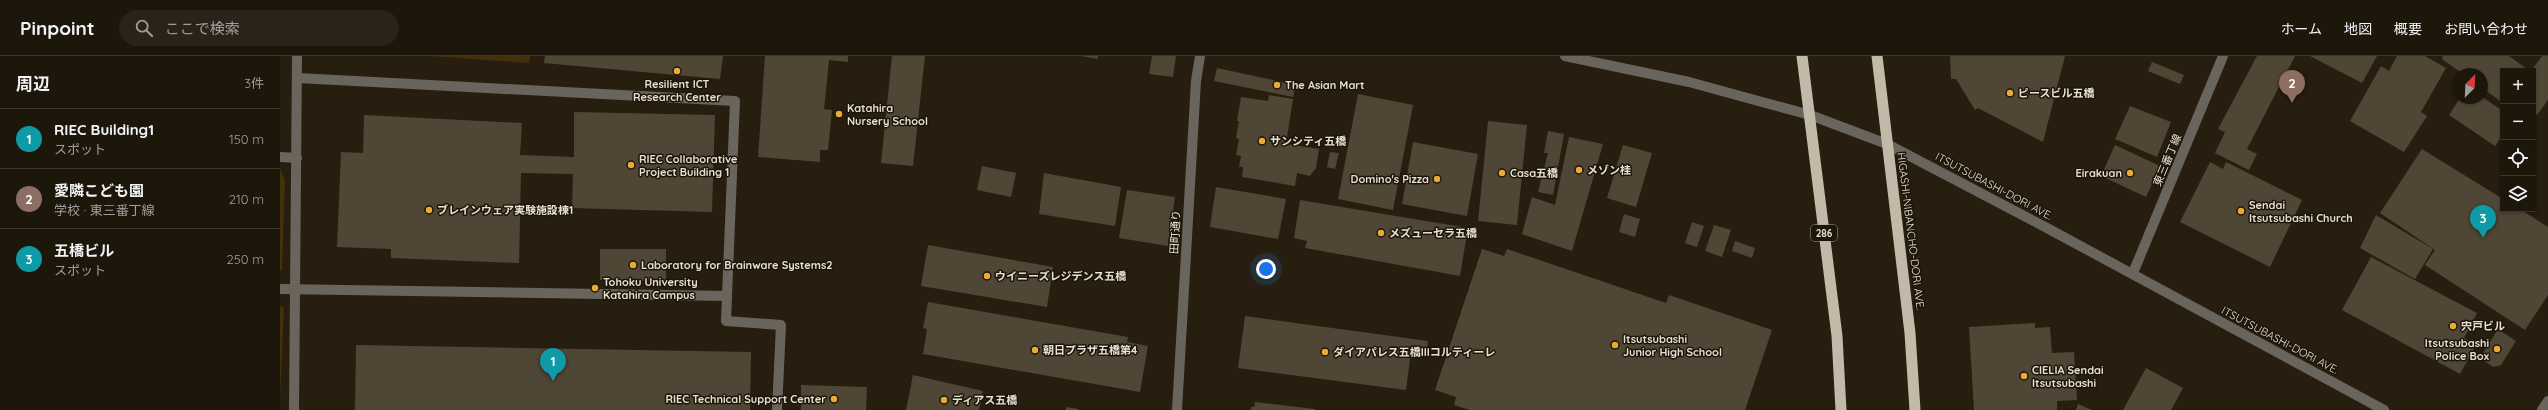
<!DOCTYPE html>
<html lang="ja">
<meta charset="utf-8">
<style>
body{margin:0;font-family:Quicksand,"Noto Sans JP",sans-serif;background:#2a2319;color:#f1f3f6}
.controls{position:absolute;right:12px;top:12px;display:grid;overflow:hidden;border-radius:0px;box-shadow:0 1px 3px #0004}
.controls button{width:36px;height:36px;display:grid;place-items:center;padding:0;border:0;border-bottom:1px solid #3b352c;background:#1d160b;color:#f1f3f6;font:20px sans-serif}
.compass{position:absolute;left:2172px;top:12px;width:36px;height:36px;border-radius:50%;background:#1d160b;box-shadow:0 1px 3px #0004;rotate:24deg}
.you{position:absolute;left:986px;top:213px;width:14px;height:14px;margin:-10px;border:3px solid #fff;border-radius:50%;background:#1a73e8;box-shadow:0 0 0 6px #1a73e833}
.badge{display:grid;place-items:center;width:26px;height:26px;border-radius:50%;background:#2563eb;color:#fff;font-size:13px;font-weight:700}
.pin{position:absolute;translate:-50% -33px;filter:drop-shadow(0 1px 2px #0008)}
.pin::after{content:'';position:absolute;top:21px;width:14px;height:12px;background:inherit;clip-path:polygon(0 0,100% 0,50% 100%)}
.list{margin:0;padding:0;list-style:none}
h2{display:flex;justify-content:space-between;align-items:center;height:52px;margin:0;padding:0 16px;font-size:17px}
h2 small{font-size:13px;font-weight:400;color:#a09f9d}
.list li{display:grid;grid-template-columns:26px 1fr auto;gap:12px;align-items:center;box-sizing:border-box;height:60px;padding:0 16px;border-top:1px solid #3b352c}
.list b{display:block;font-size:15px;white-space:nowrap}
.list p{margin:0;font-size:13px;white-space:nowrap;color:#a09f9d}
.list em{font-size:13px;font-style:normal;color:#a09f9d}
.icon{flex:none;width:22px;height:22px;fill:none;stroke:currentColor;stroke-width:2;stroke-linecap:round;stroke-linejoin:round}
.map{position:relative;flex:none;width:2268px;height:354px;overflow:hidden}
header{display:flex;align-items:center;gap:24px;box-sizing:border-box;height:56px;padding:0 20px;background:#1d160b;border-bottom:1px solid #3b352c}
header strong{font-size:19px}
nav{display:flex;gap:22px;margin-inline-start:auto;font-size:14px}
.search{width:280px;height:36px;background:#2a2319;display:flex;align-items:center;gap:10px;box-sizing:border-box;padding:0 14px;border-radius:22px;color:#a09f9d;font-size:15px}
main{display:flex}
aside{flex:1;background:#1d160b}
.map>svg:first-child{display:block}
.green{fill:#44310b}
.building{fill:#504636}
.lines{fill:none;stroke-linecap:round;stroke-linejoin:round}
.service{stroke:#69655d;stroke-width:10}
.minor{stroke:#69655d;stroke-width:10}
.tertiary{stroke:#69655d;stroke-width:10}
.trunk{stroke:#c3b9a8;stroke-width:11}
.poi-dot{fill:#e6ac36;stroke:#1d1507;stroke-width:1.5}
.labels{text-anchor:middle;stroke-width:3;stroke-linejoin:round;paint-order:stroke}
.shield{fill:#1d1507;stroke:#a9a398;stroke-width:1}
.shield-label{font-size:10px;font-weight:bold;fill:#e5e0d6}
.poi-label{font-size:11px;font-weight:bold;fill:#e5e0d6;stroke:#1d1507;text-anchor:start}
.street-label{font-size:11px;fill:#e5e0d6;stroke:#1d1507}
</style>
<header>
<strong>Pinpoint</strong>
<div class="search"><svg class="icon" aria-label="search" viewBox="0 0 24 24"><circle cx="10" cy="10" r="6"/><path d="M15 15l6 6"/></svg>ここで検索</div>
<nav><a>ホーム</a><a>地図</a><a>概要</a><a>お問い合わせ</a></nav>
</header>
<main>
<aside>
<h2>周辺<small>3件</small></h2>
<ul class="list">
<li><span class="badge" style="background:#0f9aa8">1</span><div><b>RIEC Building1</b><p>スポット</p></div><em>150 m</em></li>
<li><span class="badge" style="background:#8d6e63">2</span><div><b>愛隣こども園</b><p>学校 · 東三番丁線</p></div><em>210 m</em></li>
<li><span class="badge" style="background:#0f9aa8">3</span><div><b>五橋ビル</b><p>スポット</p></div><em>250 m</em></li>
</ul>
</aside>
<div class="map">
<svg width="2268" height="354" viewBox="0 0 2268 354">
<rect width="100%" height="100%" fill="#271e0f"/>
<g class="green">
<polygon points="151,0 250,0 249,7"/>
<polygon points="0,112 5,124 2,214 0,215"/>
<polygon points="0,250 4,252 0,340"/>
</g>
<g class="building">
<polygon points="265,0 443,0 440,23 264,7"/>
<polygon points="485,0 568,0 568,6 549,4 544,53 552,54 548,94 540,94 540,106 478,101"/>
<polygon points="612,0 645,0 633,110 601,107"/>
<polygon points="801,0 818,0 818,3"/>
<polygon points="872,0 896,0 893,21 869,18"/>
<polygon points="1670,0 1785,0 1763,86 1698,52 1695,54 1676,23 1671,23"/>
<polygon points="1977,0 2015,0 1967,93 1977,98 1969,114 1935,97 1945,76 1938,73"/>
<polygon points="2030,0 2097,0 2082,27"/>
<polygon points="2117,0 2145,0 2166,12 2141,56 2147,60 2124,96 2070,65 2101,10 2109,15"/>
<polygon points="2163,0 2229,0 2247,13 2245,15 2223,15 2223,47 2202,32 2202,18 2183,18 2162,3"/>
<polygon points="2262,0 2268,0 2268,44 2257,59 2253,56 2253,15 2251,15"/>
<polygon points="1872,6 1904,19 1900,28 1868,15"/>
<polygon points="937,12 1016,29 1013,41 934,25"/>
<polygon points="1078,38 1133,49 1113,154 1058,143"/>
<polygon points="989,39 1013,43 1006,88 1039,93 1036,112 1030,120 1017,117 1015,130 962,121 963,111 959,111 961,100 956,99 959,83 956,82 959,65 957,65 961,41 988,45"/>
<polygon points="2202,41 2223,55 2223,78 2215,90 2169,59 2180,42"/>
<polygon points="1850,50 1891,66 1877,101 1835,83"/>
<polygon points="294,56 435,59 432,156 292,152 293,118 241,117 239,207 111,202 111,193 57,191 61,96 83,97 84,59 242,67 240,99 294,101"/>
<polygon points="1208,65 1247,69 1237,169 1198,165"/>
<polygon points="1268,75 1284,78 1273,139 1258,136 1268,97 1264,97"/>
<polygon points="1289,81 1323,88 1292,195 1242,178 1252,141 1275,149"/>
<polygon points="1133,86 1198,98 1187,160 1122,148"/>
<polygon points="1343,89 1372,97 1356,151 1327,142"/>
<polygon points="1835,89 1880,110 1866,141 1821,120"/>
<polygon points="2142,93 2223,143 2223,153 2240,153 2268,171 2268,239 2245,274 2145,209 2155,194 2100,157"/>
<polygon points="1050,96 1059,97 1055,113 1047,111"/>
<polygon points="1930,106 1943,113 1946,106 2022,144 1990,211 1900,166"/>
<polygon points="702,110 736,117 731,141 697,134"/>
<polygon points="764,117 841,131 835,170 759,158"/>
<polygon points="936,131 1006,143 998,183 930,171"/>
<polygon points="847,134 895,141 888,190 839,182"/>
<polygon points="1020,144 1188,172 1180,220 1025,192 1027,185 1014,182"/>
<polygon points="1344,158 1360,163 1355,181 1339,176"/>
<polygon points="2096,159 2153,193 2135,223 2080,192"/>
<polygon points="1412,166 1424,170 1417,191 1405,187"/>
<polygon points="1434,169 1451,174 1442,201 1425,195"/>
<polygon points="1455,185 1475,192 1472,202 1452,195"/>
<polygon points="648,189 773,211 767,251 641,230"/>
<polygon points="320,193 386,193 386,225 320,224"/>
<polygon points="1202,193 1224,200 1227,193 1386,247 1389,239 1492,274 1465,354 1190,354 1174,349 1176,341 1155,334"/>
<polygon points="2091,201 2197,257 2184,282 2196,289 2180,318 2062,254"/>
<polygon points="648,246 848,281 847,286 868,290 860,336 643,298 647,273 643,272"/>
<polygon points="965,260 1148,285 1147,297 1131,295 1126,334 958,312"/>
<polygon points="1755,267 1755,272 1770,271 1772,297 1794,296 1797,344 1777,345 1777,354 1694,354 1689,271"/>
<polygon points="2218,273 2236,285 2221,309 2213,311 2200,302"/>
<polygon points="76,289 471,296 470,354 75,354"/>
<polygon points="1866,312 1903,332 1891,354 1843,354"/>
<polygon points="633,319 703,335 699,354 626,354"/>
<polygon points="521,329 587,331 586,354 521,354"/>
<polygon points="975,346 1035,353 1035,354 971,354 971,351 974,351"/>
<polygon points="1798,348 1812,354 1796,354"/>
<polygon points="786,351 798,353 798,354 786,354"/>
</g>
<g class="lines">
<g class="service">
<polyline points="0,101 17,102"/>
<polyline points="0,233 447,240 455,45 18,22"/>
<polyline points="447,240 446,265 501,269 497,354"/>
<polyline points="14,354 17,0"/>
</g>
<g class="minor">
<polyline points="1853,217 1943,0"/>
<polyline points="897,354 916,25 920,0"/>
</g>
<g class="tertiary">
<polyline points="1285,0 1409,26 1530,59 1607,88 1767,172 2104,354"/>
<polyline points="2262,354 2268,345"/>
</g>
<g class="trunk">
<polyline points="1522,0 1557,280 1561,354"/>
<polyline points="1597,0 1630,277 1635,354"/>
</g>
</g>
<g class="poi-dot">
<circle cx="397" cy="15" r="4"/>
<circle cx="997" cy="29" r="4"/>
<circle cx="1730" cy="37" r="4"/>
<circle cx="559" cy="58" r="4"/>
<circle cx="982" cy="85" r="4"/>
<circle cx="351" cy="109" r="4"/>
<circle cx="1299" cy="114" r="4"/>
<circle cx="1222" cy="117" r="4"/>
<circle cx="1850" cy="117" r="4"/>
<circle cx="1157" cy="123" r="4"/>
<circle cx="149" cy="154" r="4"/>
<circle cx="1961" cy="155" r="4"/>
<circle cx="1101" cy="177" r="4"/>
<circle cx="353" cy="209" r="4"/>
<circle cx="707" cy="220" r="4"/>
<circle cx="315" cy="232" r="4"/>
<circle cx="2173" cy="270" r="4"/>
<circle cx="1335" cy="289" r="4"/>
<circle cx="2217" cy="293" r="4"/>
<circle cx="755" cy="294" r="4"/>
<circle cx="1045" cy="296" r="4"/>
<circle cx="1744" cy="320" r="4"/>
<circle cx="554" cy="343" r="4"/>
<circle cx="664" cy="344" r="4"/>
</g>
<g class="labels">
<rect class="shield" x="1531" y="169" width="26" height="16" rx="3"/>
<g class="shield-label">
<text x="1544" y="181">286</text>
</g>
<g class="poi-label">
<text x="397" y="32" text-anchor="middle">Resilient ICT<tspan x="397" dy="13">Research Center</tspan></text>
<text x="1005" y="33">The Asian Mart</text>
<text x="1738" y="41">ピースビル五橋</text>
<text x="567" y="56">Katahira<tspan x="567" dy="13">Nursery School</tspan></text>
<text x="990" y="89">サンシティ五橋</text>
<text x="359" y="107">RIEC Collaborative<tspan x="359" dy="13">Project Building 1</tspan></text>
<text x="1307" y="118">メゾン桂</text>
<text x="1230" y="121">Casa五橋</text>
<text x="1842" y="121" text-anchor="end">Eirakuan</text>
<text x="1149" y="127" text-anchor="end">Domino's Pizza</text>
<text x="1969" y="153">Sendai<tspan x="1969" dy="13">Itsutsubashi Church</tspan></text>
<text x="157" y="158">ブレインウェア実験施設棟1</text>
<text x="1109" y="181">メズューセラ五橋</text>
<text x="361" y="213">Laboratory for Brainware Systems2</text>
<text x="715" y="224">ウイニーズレジデンス五橋</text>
<text x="323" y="230">Tohoku University<tspan x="323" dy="13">Katahira Campus</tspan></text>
<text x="2181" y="274">宍戸ビル</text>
<text x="1343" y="287">Itsutsubashi<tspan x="1343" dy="13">Junior High School</tspan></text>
<text x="2209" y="291" text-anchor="end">Itsutsubashi<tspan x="2209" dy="13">Police Box</tspan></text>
<text x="763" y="298">朝日プラザ五橋第4</text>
<text x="1053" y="300">ダイアパレス五橋IIIコルティーレ</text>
<text x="1752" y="318">CIELIA Sendai<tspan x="1752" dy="13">Itsutsubashi</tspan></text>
<text x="546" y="347" text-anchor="end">RIEC Technical Support Center</text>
<text x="672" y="348">ディアス五橋</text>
</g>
<g class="street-label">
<text transform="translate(1887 104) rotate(-67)" y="4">東三番丁線</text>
<text transform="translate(1714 130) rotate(28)" y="4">ITSUTSUBASHI-DORI AVE.</text>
<text transform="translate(1631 175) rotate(83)" y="4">HIGASHI-NIBANCHO-DORI AVE.</text>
<text transform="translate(895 176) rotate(-87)" y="4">田町通り</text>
<text transform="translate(2000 284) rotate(28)" y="4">ITSUTSUBASHI-DORI AVE.</text>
</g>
</g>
</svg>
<div class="controls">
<button>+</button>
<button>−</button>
<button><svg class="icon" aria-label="locate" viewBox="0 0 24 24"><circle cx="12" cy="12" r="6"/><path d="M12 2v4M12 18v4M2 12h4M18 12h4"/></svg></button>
<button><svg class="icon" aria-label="layers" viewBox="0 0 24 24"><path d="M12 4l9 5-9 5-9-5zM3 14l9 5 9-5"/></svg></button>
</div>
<svg class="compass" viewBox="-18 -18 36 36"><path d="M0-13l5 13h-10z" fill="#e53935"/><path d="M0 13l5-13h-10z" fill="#a09f9d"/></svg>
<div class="you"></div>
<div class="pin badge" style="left:273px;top:325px;background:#0f9aa8">1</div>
<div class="pin badge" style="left:2012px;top:47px;background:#8d6e63">2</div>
<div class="pin badge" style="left:2203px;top:182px;background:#0f9aa8">3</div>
</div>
</main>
